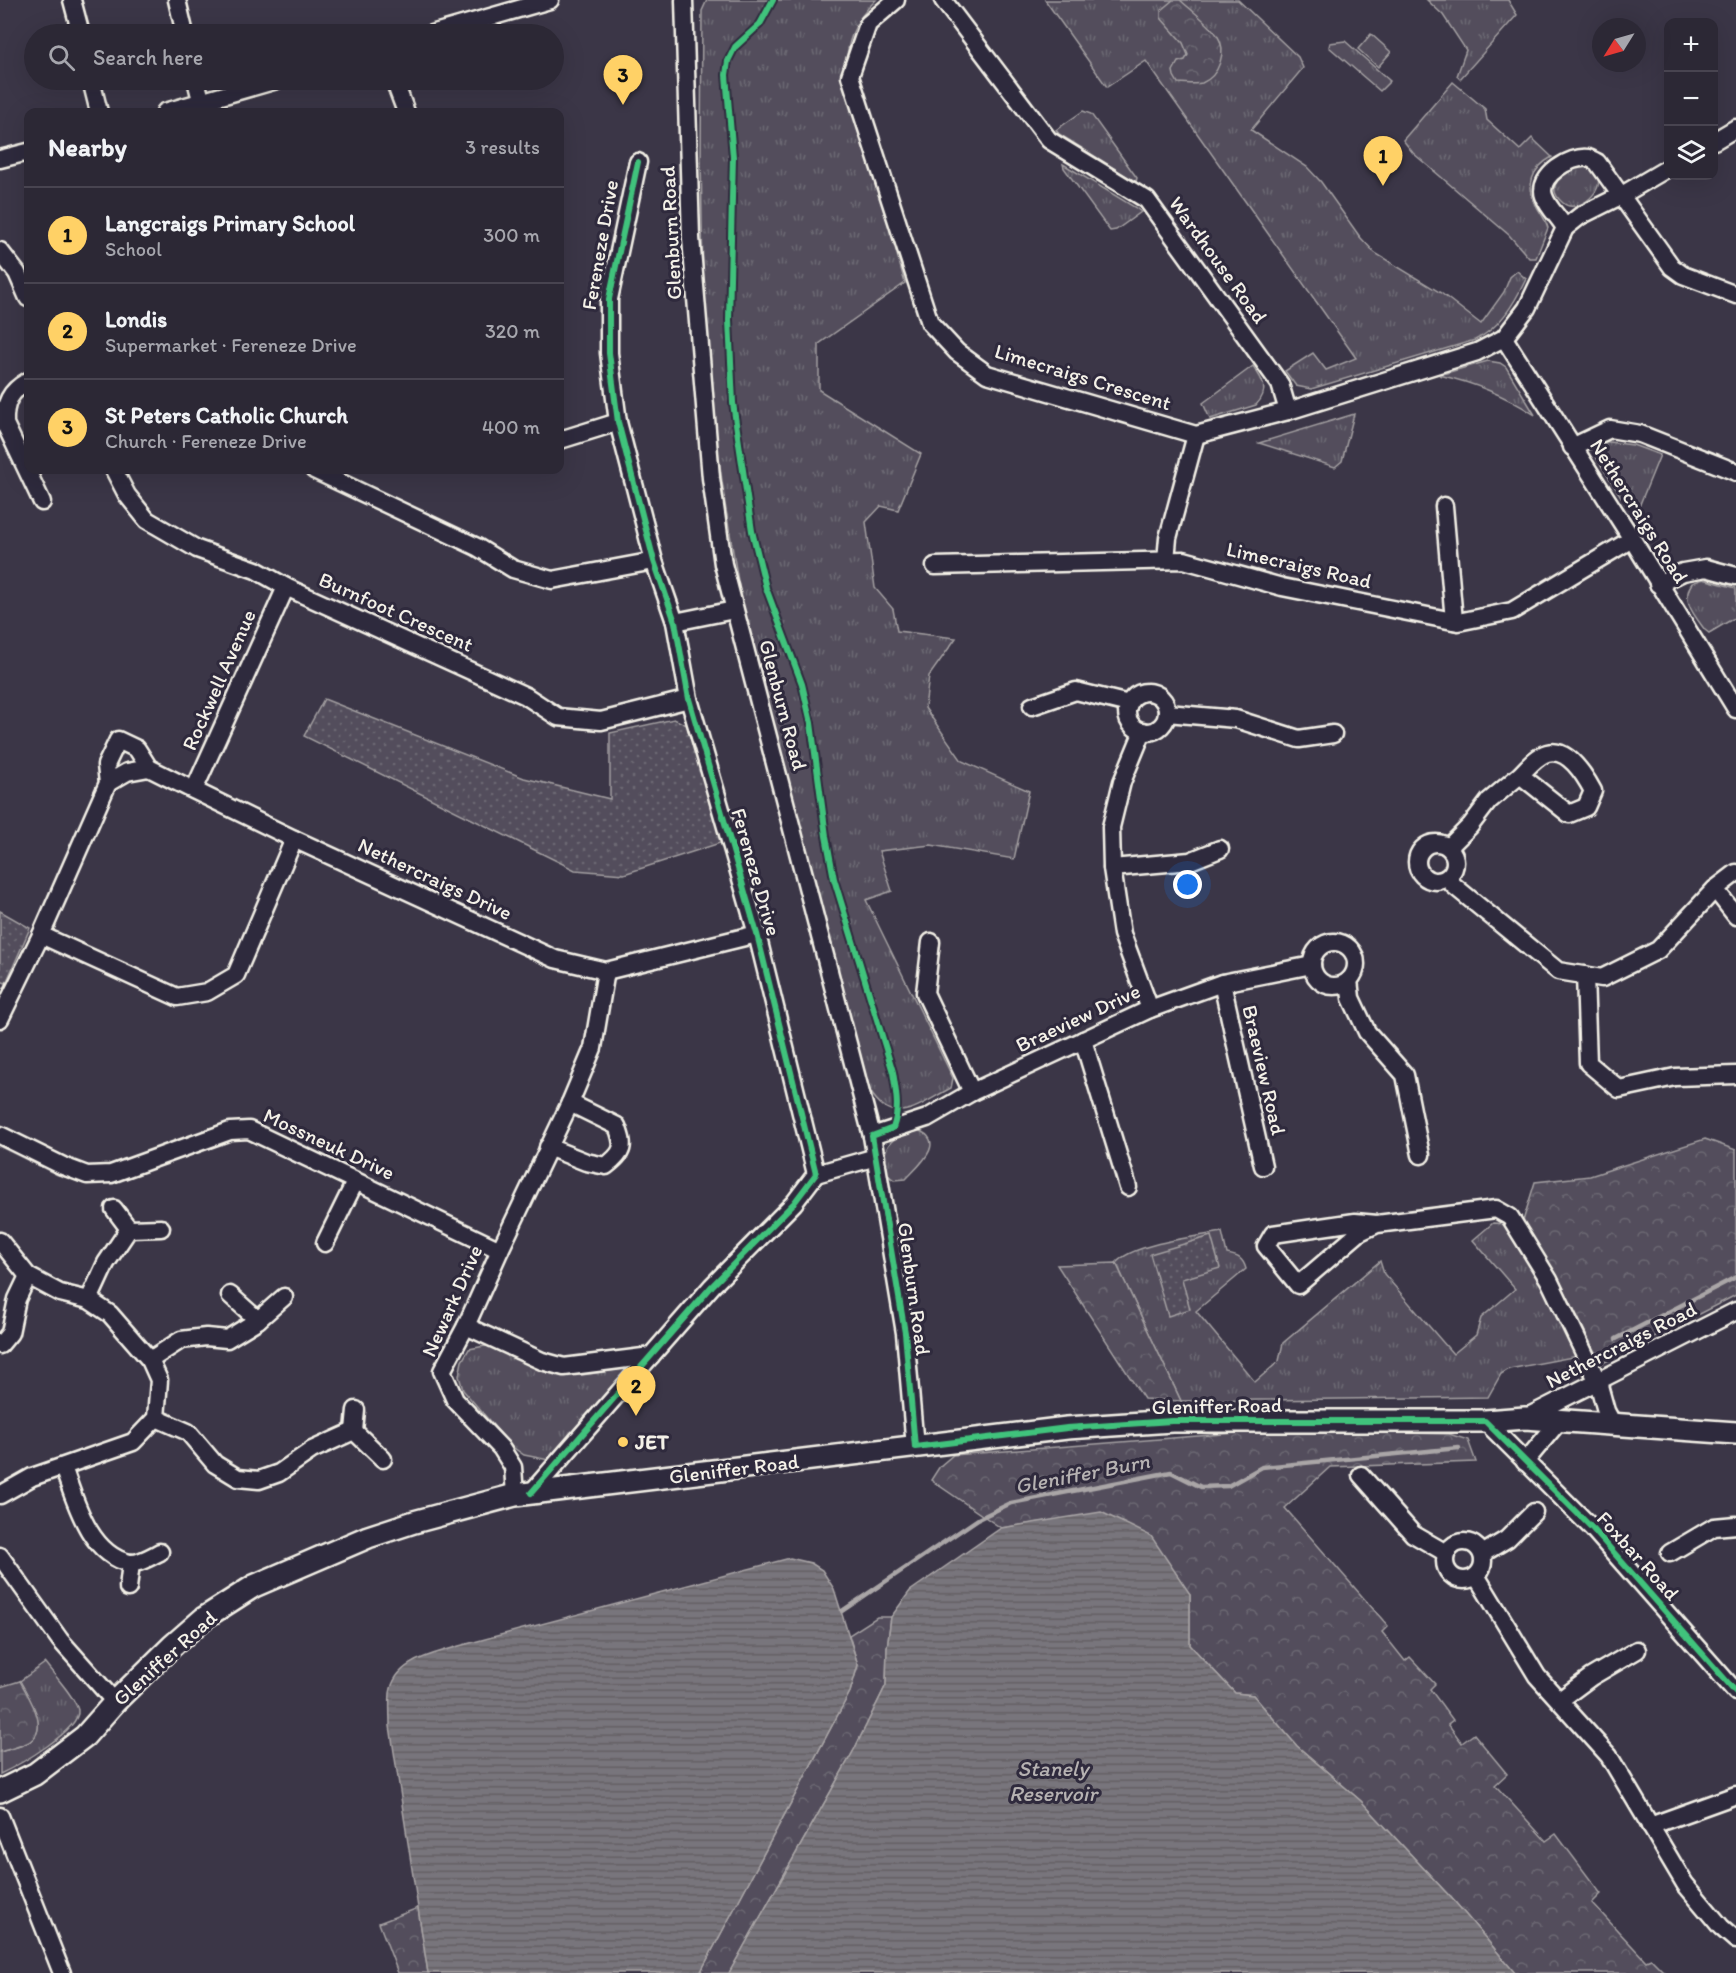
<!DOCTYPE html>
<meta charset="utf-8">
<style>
body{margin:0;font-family:Itim,sans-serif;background:#383441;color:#f1f3f6}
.controls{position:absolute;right:18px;top:18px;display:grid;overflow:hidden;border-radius:12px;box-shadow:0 6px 24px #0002}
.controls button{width:54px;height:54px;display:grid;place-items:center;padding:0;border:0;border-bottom:2px solid #484450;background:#2c2835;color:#f1f3f6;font:30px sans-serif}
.compass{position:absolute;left:1592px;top:18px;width:54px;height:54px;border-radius:50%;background:#2c2835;box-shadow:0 6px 24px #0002;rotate:233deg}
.you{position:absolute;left:1188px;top:885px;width:21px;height:21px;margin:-15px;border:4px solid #fff;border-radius:50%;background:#1a73e8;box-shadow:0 0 0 9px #1a73e833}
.badge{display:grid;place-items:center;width:39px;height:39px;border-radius:50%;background:#ffd166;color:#111;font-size:20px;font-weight:700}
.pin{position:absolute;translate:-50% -50px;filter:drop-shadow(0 2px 3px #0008)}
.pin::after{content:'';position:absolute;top:32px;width:21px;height:18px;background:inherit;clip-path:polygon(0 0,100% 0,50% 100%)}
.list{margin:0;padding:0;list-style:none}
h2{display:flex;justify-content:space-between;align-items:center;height:78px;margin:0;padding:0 24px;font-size:26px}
h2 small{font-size:20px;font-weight:400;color:#a6a6ad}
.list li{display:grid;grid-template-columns:39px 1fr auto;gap:18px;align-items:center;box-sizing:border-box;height:96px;padding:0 24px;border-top:2px solid #484450}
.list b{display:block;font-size:22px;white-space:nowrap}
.list p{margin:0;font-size:20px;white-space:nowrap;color:#a6a6ad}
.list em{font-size:20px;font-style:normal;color:#a6a6ad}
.icon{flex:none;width:33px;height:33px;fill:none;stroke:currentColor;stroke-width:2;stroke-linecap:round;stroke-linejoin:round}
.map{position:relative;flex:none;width:1736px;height:1973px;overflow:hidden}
.search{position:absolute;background:#2c2835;box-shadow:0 6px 24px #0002;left:24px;top:24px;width:540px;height:66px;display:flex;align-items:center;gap:15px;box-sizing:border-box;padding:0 21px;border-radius:33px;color:#a6a6ad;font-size:22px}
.panel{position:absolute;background:#2c2835;box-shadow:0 6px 24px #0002;left:24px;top:108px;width:540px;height:366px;border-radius:12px}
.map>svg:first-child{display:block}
.grass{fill:url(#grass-tufts);stroke:#a4a0a2;stroke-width:1.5}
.forest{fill:url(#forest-crowns);stroke:#a4a0a2;stroke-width:1.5}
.park{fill:url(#park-dots);stroke:#a4a0a2;stroke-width:1.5}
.garden{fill:#534e5c;stroke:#a4a0a2;stroke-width:1.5}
.water{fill:url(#water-rules);stroke:#aaa6a7;stroke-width:1.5}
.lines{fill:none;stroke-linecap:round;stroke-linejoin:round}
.stream{stroke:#aaa6a7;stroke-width:4.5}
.minor-casing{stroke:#f4f1e8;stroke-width:21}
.major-casing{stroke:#f4f1e8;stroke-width:26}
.minor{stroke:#2f2a3d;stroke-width:16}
.major{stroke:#2f2a3d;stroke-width:21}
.cycleway-casing{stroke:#2f2a3d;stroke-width:10}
.cycleway{stroke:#40c37c;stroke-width:6}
.poi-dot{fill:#ffd166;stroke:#2f2a3d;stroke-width:2}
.labels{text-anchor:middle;stroke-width:6;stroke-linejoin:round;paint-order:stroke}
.street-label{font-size:21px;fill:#f4f1e8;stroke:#2f2a3d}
.poi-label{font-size:21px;font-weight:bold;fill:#f4f1e8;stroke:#2f2a3d;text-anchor:start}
.water-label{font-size:22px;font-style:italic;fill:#b6b2b2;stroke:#2f2a3d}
</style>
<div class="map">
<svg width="1736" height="1973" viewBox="0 0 1736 1973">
<defs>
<pattern id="grass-tufts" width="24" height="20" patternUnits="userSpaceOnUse" patternTransform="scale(1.5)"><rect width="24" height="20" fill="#534e5c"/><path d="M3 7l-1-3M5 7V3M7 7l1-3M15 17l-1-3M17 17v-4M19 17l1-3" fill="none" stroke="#6c6873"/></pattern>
<pattern id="forest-crowns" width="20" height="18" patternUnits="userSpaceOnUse" patternTransform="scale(1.5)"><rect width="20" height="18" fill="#534e5c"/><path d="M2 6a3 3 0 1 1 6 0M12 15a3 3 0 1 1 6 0" fill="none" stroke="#6c6873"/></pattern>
<pattern id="park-dots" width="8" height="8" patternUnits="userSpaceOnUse" patternTransform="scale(1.5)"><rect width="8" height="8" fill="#534e5c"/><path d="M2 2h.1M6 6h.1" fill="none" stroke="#6c6873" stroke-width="1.8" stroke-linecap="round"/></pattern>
<pattern id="water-rules" width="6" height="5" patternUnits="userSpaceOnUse" patternTransform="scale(1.5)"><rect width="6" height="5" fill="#78747b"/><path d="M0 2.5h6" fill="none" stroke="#636063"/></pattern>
</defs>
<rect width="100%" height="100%" fill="#3b3647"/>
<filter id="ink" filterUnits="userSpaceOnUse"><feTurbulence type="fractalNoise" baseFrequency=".0167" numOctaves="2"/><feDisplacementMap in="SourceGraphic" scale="12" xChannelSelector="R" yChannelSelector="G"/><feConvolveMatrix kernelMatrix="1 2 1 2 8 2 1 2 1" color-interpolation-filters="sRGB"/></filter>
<g filter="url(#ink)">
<g class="grass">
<path d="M707 0H876C854 20 846 43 846 72L905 283 819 344V390L921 454 898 510 881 506 866 522 875 588 893 609 897 631 956 638 929 676 925 708 962 761 1029 791 1014 859 931 845 879 851 892 891 866 900 953 1078 951 1088C921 1103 894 1130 870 1091L754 656 738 581 725 504 711 397 703 281 701 157 702 11Z"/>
<path d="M1045 0H1238L1298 57 1303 68 1251 130 1307 167 1321 182 1360 237 1375 253 1441 293 1481 324 1504 292 1510 277 1517 271 1526 279C1514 304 1500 328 1475 340L1311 389 1296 386 1285 371 1313 353 1326 370 1356 358 1146 61 1107 87Z"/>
<polygon points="1427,0 1508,0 1517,15 1460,79 1457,76 1466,50 1443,15"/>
<polygon points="1345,41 1390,81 1380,91 1329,47 1330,43"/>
<path d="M1453 82 1485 109 1487 120 1520 150 1532 138 1552 157C1532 168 1525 186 1537 207 1541 214 1546 220 1548 228L1536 258H1529L1509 235 1413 153 1403 140Z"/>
<polygon points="1083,111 1091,114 1137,178 1136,182 1059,134 1056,130"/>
<polygon points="1063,164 1136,208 1141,212 1116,230 1110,231 1064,168"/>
<path d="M1587 166C1618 181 1579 217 1563 203 1541 185 1567 167 1587 166Z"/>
<path d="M1488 361 1500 363 1506 367 1535 415C1505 395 1475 383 1439 375Z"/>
<path d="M1253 366C1263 380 1270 391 1256 405L1210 419 1203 403Z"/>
<polygon points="1354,414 1342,461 1335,467 1259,443"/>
<polygon points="1601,441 1633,445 1660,455 1638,509 1625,503 1594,454 1595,445"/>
<path d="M1703 579 1736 588V617L1709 633 1705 630C1695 616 1680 600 1692 583Z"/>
<path d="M918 1130C948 1142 918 1166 906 1179L894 1180C881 1173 882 1152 891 1142 897 1136 910 1131 918 1130Z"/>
<path d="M1493 1223 1507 1224 1524 1248 1578 1356 1509 1369 1501 1374 1488 1397 1181 1401 1116 1263C1133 1243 1196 1237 1222 1232L1227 1254C1238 1256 1243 1258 1246 1269L1196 1311 1255 1382 1279 1361 1283 1343 1380 1261 1384 1274 1453 1354 1476 1335 1481 1318 1515 1289 1473 1240Z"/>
<path d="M485 1346C508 1347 524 1366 545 1372 572 1380 603 1371 629 1368L549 1460 524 1455 511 1446 463 1390 459 1376 462 1361 469 1349Z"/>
<path d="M45 1663C54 1675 75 1697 78 1710 81 1730 17 1766 0 1774V1752C9 1749 19 1747 27 1743 52 1730 28 1698 20 1681Z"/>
</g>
<g class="forest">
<path d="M1173 0H1180C1191 10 1209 23 1217 35 1228 51 1219 76 1202 83 1195 85 1186 83 1178 83L1174 76 1173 71 1178 62 1185 60 1188 55 1183 43 1161 18V10Z"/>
<polygon points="1705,1139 1736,1150 1736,1295 1601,1364 1558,1277 1523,1221 1535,1182 1590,1176"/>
<polygon points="1116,1263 1181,1401 1144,1399 1057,1265"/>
<polygon points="1275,1430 1449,1434 1468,1440 1476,1462 1330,1467 1285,1508 1388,1626 1382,1632 1405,1661 1410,1657 1435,1684 1430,1689 1453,1720 1448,1724 1462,1743 1474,1734 1507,1774 1495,1785 1546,1841 1556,1834 1601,1894 1592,1903 1646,1961 1651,1959 1665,1973 1515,1973 1455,1902 1361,1801 1297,1746 1253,1695 1235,1693 1190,1645 1190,1594 1101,1513 1001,1528 931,1480 940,1466 953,1455"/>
<polygon points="877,1617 891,1617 887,1648 886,1685 854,1750 729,1973 700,1973 850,1692 858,1665 849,1635"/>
<path d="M20 1681C29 1698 52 1730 27 1743 19 1747 9 1749 0 1752V1687Z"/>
<polygon points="418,1908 428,1973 398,1973 379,1923"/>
</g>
<g class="park">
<polygon points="324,699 524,778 610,799 610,733 674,719 687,725 723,842 624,874 575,870 304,736"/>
<polygon points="0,911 30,928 6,983 0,981"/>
<polygon points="1211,1236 1220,1268 1182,1279 1190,1309 1168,1316 1150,1254"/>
</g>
<polygon class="garden" points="1371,34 1391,52 1378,67 1358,49"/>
<g class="water">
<polygon points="1101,1512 1151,1536 1190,1594 1190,1645 1235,1693 1253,1695 1297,1746 1361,1801 1455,1902 1515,1973 729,1973 854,1750 886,1685 887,1648 891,1617 910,1591 1001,1528"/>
<path d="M790 1558 811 1563 822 1570 834 1589 858 1665 850 1692 700 1973H428L390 1726C390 1716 389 1704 390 1693 395 1660 432 1655 459 1646Z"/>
</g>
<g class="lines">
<g class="stream">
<polyline points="0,1145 57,1173 67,1176"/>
<polyline points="1616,1339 1736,1277"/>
<polyline points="842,1611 978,1519 1011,1503 1171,1472 1201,1487 1228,1486 1262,1467 1459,1448"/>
</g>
<g class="minor-casing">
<g id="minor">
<polyline points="72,0 81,34"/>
<polyline points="177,0 185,34"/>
<polyline points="684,0 691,238 711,478 723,564 872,1136 905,1333 915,1447"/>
<polyline points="896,0 868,24 850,76 930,323 957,352 987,374 1196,435 1288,411 1477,352 1504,338 1527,308 1565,228 1580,216 1622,195 1668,168"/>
<polyline points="943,0 1049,140 1147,200 1280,384 1288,411"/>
<polyline points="431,34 550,0"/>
<polyline points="91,80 99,112"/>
<polyline points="196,80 204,112"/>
<polyline points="394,80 406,112"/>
<polyline points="165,112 277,80"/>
<polyline points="1714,141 1736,128"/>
<polyline points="0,159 28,152"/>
<path d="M1565 228C1559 217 1548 208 1544 196 1537 176 1571 155 1588 158 1592 159 1594 161 1597 162L1672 267 1683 275 1736 295"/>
<polyline points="0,251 17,273 28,298"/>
<polyline points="1504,338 1632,539 1736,709"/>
<path d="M28 381C10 391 4 403 5 424L42 502"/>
<polyline points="560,440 618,422"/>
<polyline points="1572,447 1610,429 1640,434 1736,472"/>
<polyline points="114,470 127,495 147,520 197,549 256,570 286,587 526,696 558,717 601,721 689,699"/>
<polyline points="314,470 477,547 513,569 552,580 654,561"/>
<polyline points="1444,506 1454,621"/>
<polyline points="1166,560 1168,538 1196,435"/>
<polyline points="935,566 1184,560 1282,587 1458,622 1512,611 1632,539"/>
<polyline points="1658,584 1683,572 1706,568 1736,576"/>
<polyline points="675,622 734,610"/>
<circle cx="1147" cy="712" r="20"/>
<polyline points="1032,706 1076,691 1129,704"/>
<polyline points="1167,713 1236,719 1299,739 1333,734"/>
<polyline points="108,783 127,772 149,768"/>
<polyline points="194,790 286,587"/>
<circle cx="1436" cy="862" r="19"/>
<path d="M1449 847 1470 826 1489 801 1520 775 1569 814 1586 807 1593 791C1585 776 1568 747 1547 753 1537 756 1528 767 1520 775"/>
<polyline points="1112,868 1111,827 1122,782 1143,731"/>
<polyline points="1449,877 1453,885 1558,971 1602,978 1658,950 1715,889 1736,873"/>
<polyline points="1715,889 1736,916"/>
<polyline points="41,935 177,997 207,992 236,975 294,839"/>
<circle cx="1334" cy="964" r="22"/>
<polyline points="931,942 925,993 972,1092"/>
<polyline points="1585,975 1588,1063 1619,1089 1675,1077 1736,1075"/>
<polyline points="1349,980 1351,998 1367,1032 1405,1075 1421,1155"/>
<polyline points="1222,983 1263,1166"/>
<polyline points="1150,1009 1122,934 1112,868 1190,861 1220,849"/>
<polyline points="0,1019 41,935 108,783 106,765 118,740 137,749 149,768 187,787 294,839 555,959 606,971 757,934"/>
<polyline points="1083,1040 1128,1187"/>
<polyline points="0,1135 63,1166 87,1175 111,1174 230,1131 249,1130 500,1250"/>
<polyline points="872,1136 927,1118 972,1092 1150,1009 1222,983 1312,965"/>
<path d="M548 1147 586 1162 606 1166C624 1152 625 1147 617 1126L570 1103"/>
<polyline points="816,1174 876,1157"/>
<polyline points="114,1209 129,1229"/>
<polyline points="1377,1224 1360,1232 1298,1285 1266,1246 1273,1234 1355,1222 1377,1224 1496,1209 1510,1217 1549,1280 1598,1382 1606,1411 1613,1424"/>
<polyline points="0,1241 28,1276 60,1293 89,1300 110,1314 150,1360 159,1380 156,1418 133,1442 32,1477 0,1495"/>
<polyline points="325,1243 355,1182"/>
<polyline points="230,1295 258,1320"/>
<polyline points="89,1300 106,1263 129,1229 161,1228"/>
<polyline points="466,1326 542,1361 564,1367 651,1356"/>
<polyline points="0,1345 10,1333 17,1299 28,1276"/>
<polyline points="150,1360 181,1340 206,1337 227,1339 258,1320 284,1297"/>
<polyline points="156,1418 188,1432 215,1464 238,1478 259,1480 279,1473 312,1450 354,1431 383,1459"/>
<polyline points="1525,1418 1736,1311"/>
<polyline points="1485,1421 1593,1529 1736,1692"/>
<polyline points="354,1431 356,1410"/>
<polyline points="1525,1462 1560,1420"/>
<path d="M63 1467C75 1500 89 1555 130 1563 139 1564 152 1556 160 1552"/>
<polyline points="1361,1475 1413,1534 1446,1553"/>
<polyline points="531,1493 712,1286 794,1203 816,1174 757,934 689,699 675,622 654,561 618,422 609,353 609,299 638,162"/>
<polyline points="515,1495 513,1467 501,1448 455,1400 442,1371 466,1326 500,1250 570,1103 593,1048 606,971"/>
<circle cx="1464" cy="1561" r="19"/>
<polyline points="1670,1553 1714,1527 1736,1525"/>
<polyline points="1482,1554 1507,1539 1534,1512"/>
<polyline points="0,1556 60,1640 115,1702"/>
<polyline points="1477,1577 1537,1676 1609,1756 1685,1884 1721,1927 1736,1940"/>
<polyline points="128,1588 131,1563"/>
<polyline points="1560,1700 1591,1677 1637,1650"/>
<polyline points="0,1816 62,1973"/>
<polyline points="1650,1826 1736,1795"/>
</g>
</g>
<g class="major-casing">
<polyline id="major" points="0,1791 35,1774 85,1736 115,1702 172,1646 204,1618 254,1586 368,1537 414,1522 515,1495 1067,1428 1172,1421 1485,1421 1525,1418 1736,1433"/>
</g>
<use href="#minor" class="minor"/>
<use href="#major" class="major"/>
<g class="cycleway-casing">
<g id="cycleway">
<path d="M773 0 760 24 735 47 728 61 726 75 733 157 729 320 733 403 752 531 766 588 802 684 811 723 826 836 834 879 893 1072C896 1092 900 1109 893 1128L872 1136 905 1333 915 1447 1067 1428 1172 1421H1485L1593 1529 1736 1692"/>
<polyline points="531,1493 712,1286 794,1203 816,1174 757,934 689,699 675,622 654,561 618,422 609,353 609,299 638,162"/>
</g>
</g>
<use href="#cycleway" class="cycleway"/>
</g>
</g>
<circle class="poi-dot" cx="623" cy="1442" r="6"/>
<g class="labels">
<g class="street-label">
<text transform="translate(671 233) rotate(-93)" y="7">Glenburn Road</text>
<text transform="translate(600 245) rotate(-80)" y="7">Fereneze Drive</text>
<text transform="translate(1218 260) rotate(54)" y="7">Wardhouse Road</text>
<text transform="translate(1083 377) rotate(17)" y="7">Limecraigs Crescent</text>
<text transform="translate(1639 511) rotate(58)" y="7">Nethercraigs Road</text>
<text transform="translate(1299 565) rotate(13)" y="7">Limecraigs Road</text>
<text transform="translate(396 612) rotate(24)" y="7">Burnfoot Crescent</text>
<text transform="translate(219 680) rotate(-66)" y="7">Rockwell Avenue</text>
<text transform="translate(783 705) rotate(75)" y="7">Glenburn Road</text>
<text transform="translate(756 872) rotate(74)" y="7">Fereneze Drive</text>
<text transform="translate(435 879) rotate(25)" y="7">Nethercraigs Drive</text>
<text transform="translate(1078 1018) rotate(-25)" y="7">Braeview Drive</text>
<text transform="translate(1264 1070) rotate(77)" y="7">Braeview Road</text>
<text transform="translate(329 1144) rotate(25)" y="7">Mossneuk Drive</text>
<text transform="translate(914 1289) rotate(82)" y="7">Glenburn Road</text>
<text transform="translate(452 1301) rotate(-66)" y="7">Newark Drive</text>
<text transform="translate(1621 1345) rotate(-27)" y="7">Nethercraigs Road</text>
<text transform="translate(1217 1406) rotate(-1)" y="7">Gleniffer Road</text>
<text transform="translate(734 1469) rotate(-7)" y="7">Gleniffer Road</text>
<text transform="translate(1638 1556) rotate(48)" y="7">Foxbar Road</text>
<text transform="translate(165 1658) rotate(-42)" y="7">Gleniffer Road</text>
</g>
<g class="poi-label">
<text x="635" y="1449">JET</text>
</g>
<g class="water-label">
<text transform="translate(1082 1473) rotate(-11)" y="8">Gleniffer Burn</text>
<text x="1053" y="1776">Stanely<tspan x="1053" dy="25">Reservoir</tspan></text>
</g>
</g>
</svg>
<div class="controls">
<button>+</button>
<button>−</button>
<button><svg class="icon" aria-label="layers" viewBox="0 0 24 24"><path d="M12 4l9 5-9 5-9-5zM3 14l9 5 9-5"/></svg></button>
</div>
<svg class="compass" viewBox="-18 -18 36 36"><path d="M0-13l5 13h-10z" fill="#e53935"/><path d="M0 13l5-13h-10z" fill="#a6a6ad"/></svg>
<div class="you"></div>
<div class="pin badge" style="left:1383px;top:186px">1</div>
<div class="pin badge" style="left:636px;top:1416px">2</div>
<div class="pin badge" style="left:623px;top:105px">3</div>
<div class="search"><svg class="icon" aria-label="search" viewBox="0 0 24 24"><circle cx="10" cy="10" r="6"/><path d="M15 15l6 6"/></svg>Search here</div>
<section class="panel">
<h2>Nearby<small>3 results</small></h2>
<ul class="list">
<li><span class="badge">1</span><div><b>Langcraigs Primary School</b><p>School</p></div><em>300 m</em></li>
<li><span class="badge">2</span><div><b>Londis</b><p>Supermarket · Fereneze Drive</p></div><em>320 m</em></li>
<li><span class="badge">3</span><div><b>St Peters Catholic Church</b><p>Church · Fereneze Drive</p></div><em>400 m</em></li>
</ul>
</section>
</div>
